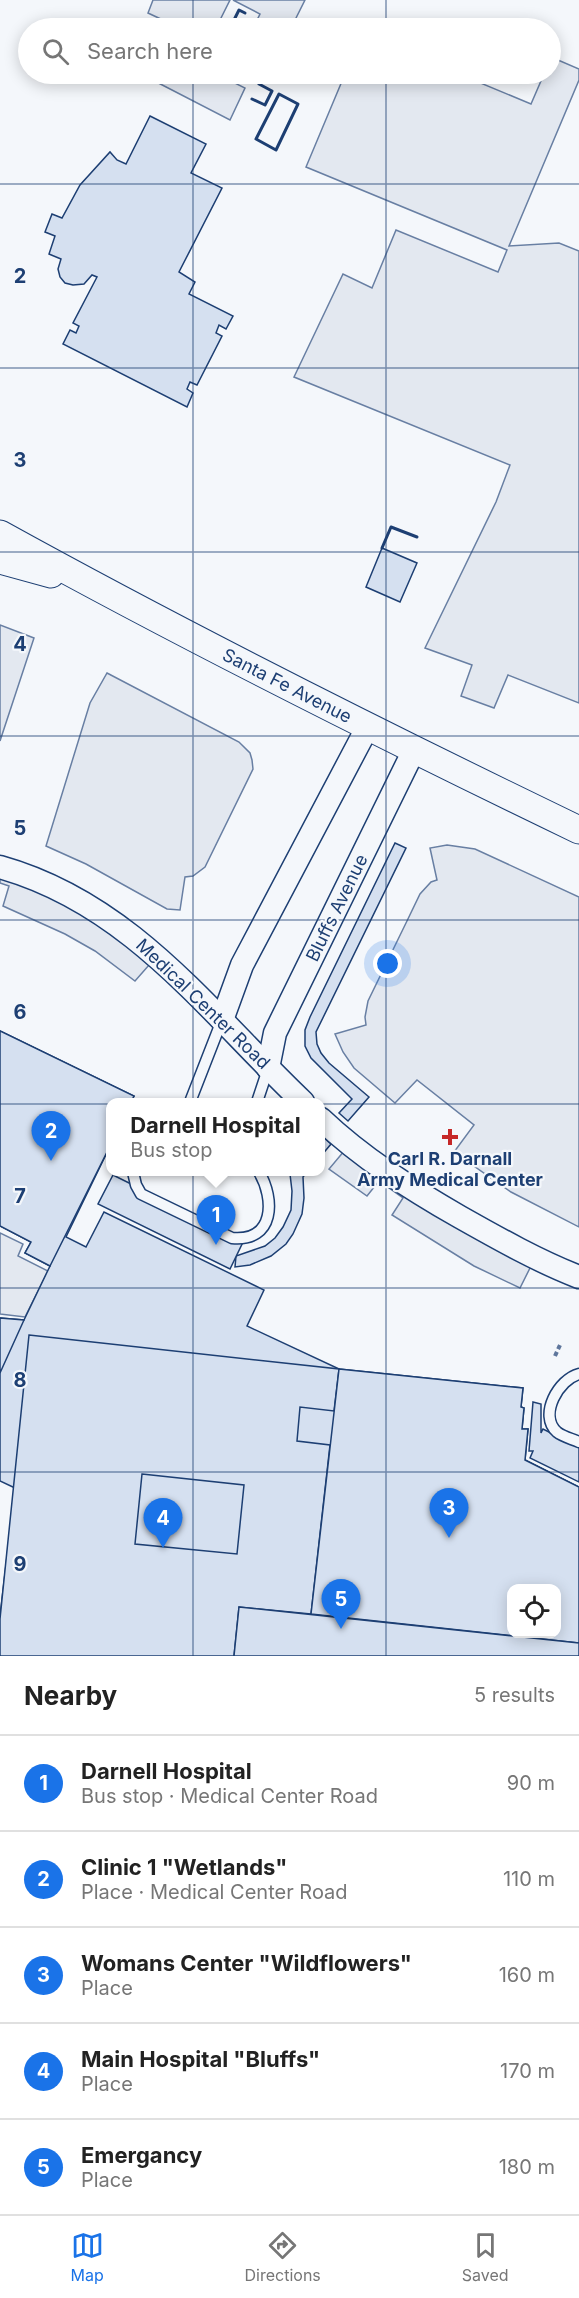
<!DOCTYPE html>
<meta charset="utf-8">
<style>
body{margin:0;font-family:Inter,sans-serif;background:#f2f2f2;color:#222}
.controls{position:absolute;right:18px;bottom:18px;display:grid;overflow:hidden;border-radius:12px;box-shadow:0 3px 15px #0003}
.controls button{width:54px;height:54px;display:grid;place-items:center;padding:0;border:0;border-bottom:2px solid #e0e0e0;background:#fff;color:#222;font:30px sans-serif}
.you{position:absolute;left:388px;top:964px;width:21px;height:21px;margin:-15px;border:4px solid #fff;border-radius:50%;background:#1a73e8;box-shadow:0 0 0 9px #1a73e833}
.badge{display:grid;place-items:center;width:39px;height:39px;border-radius:50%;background:#1a73e8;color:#fff;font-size:20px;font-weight:700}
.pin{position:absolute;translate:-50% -50px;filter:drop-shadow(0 2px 3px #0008)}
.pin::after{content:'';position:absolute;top:32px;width:21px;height:18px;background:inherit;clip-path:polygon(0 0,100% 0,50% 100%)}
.popup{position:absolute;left:106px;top:1098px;width:219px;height:78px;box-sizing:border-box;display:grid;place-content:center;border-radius:12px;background:#fff;filter:drop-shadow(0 2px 4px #0005);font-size:20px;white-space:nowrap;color:#767676}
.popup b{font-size:22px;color:#222}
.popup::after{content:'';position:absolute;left:50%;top:100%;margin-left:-12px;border:12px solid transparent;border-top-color:#fff}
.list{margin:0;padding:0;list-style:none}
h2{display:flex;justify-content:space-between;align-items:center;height:78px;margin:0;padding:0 24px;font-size:26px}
h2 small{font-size:20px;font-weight:400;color:#767676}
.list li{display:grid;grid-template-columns:39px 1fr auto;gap:18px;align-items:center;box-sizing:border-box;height:96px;padding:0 24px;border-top:2px solid #e0e0e0}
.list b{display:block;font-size:22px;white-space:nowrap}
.list p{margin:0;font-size:20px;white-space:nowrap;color:#767676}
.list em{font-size:20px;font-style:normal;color:#767676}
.icon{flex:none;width:33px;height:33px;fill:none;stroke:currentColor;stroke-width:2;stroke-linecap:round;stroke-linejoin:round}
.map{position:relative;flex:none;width:579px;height:1656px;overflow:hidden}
.search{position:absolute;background:#fff;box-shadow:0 3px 15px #0003;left:18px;right:18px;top:18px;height:66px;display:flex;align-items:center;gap:15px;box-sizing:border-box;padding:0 21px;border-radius:33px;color:#767676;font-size:22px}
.sheet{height:558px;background:#fff}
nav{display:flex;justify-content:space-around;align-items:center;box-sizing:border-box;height:84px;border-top:2px solid #e0e0e0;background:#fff;font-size:16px;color:#767676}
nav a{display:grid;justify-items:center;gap:3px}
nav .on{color:#1a73e8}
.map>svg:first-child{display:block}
.parking{fill:#e3e8f0;stroke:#687fa3;stroke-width:1.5}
.building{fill:#d5e0f0;stroke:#1d3f73;stroke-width:1.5;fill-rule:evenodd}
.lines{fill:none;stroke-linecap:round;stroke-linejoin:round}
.service-casing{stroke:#1d3f73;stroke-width:13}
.minor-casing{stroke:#1d3f73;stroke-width:25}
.tertiary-casing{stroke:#1d3f73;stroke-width:29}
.path{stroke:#5e769c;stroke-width:4;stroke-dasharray:4.5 3;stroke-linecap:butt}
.service{stroke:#f4f7fb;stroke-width:10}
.minor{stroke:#f4f7fb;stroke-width:22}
.tertiary{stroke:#f4f7fb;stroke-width:27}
.wall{stroke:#1d3f73;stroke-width:3}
.grid{fill:none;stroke:#1d3f73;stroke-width:1.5;stroke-opacity:0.55}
.poi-dot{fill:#c62828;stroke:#f4f7fb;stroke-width:2}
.labels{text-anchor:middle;stroke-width:4.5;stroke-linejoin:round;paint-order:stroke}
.street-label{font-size:18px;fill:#1d3f73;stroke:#f4f7fb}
.poi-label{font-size:18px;font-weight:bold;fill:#1d3f73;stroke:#f4f7fb}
.grid-label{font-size:20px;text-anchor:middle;font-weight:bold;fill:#1d3f73;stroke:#f4f7fb;stroke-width:4.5;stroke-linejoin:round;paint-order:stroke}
</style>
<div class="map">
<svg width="579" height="1656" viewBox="0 0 579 1656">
<rect width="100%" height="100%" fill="#f4f7fb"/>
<g class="parking">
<polygon points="153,0 230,0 216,28 180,28 148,13"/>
<polygon points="233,0 305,0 291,28 253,28 260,14"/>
<polygon points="551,57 579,69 579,80 509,246 559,243 579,251 579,703 508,675 494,708 461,696 472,665 425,648 496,502 510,465 294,377 343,274 372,288 396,230 498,272 507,250 306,167 345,74 459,74 531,104 544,74 550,74"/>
<polygon points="141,74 217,74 245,88 230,120"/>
<polygon points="0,625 34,638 0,741"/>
<polygon points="107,673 239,742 250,753 252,760 253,769 205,867 193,876 185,877 180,910 167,909 86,864 46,846 90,703"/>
<polygon points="447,845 475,849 579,897 579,1227 511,1192 454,1152 474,1125 417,1080 395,1103 354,1068 343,1052 335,1034 366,1025 365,1017 368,1001 406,923 420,894 431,882 437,880 430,848"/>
<polygon points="0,867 157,956 135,981 95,951 65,934 3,906 9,886 0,883"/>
<polygon points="350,1144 535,1258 520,1288 474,1266 392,1215 403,1198 379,1181 367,1196 329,1169"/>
<polygon points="0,1233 23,1244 18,1256 48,1271 25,1317 0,1314"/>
</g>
<g class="building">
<polygon points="150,116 206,144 191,173 222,188 179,272 195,282 189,294 233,316 226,329 219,325 216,333 222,336 197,385 190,382 187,389 193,393 187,407 63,344 70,330 76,333 79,326 73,323 97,277 92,275 84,284 73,285 65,283 60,277 58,269 61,259 49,254 55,236 45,232 52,214 62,218 80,185 110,152 117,160 126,164"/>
<polygon points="382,548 417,563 400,602 366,587"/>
<polygon points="395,843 406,848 316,1032 317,1044 321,1053 329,1063 369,1097 348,1121 339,1113 352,1099 311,1058 305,1046 305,1030 310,1017"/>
<path d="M0 1031 134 1096 131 1102H111V1144L66 1237 86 1247 104 1212 264 1290 247 1326 339 1369 523 1388 521 1407 524 1408 522 1429H528L525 1460 579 1487V1656H0V1616L15 1488 0 1481V1318L24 1320 50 1266 25 1253 31 1242 0 1226ZM512 1588H556V1634H512Z"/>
<polygon points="0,1031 134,1096 131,1102 111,1102 111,1144 50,1266 25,1253 31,1242 0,1226"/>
<polygon points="322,1136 331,1144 321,1156 321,1137"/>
<polygon points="292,1172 307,1172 303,1177 304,1198 302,1214 293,1234 286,1244 271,1256 250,1265 235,1267 236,1256 265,1246 275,1238 283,1227 291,1210 292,1191 290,1174"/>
<polygon points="113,1175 244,1240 230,1269 98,1204"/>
<polygon points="0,1318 24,1320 0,1373"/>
<polygon points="29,1335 339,1369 334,1411 300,1407 297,1441 330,1445 311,1614 239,1607 234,1656 0,1656 0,1619"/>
<path d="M339 1369 523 1388 521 1407 524 1408 522 1429H528L525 1460 579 1487V1643L311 1614ZM512 1588H556V1634H512Z"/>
<polygon points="533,1402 541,1404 541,1433 543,1429 579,1447 579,1482 530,1458 533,1451 529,1451"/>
<polygon points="142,1474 244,1485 237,1554 135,1544"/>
<polygon points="239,1607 579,1643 579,1656 234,1656"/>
</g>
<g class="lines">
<g class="service-casing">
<g id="service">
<polyline points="190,1102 222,1020"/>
<polyline points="257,1102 268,1069"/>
<path d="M133 1172 136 1185 141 1194 232 1238C275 1242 275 1199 259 1172"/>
<path d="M579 1374C559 1379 538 1415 557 1432 563 1437 573 1439 579 1442"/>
</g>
</g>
<g class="minor-casing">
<g id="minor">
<path d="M0 867C132 904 209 1013 303 1102"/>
<polyline points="222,1020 242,965 367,728"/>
<polyline points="268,1068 275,1033 414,750"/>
<path d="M321 1119C362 1158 411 1189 460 1217 499 1239 538 1261 579 1277"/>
</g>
</g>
<g class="tertiary-casing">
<g id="tertiary">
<path d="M0 534C190 639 384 736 579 830"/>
<polyline points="0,560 51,574"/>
</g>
</g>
<polyline class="path" points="555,1356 560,1345"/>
<use href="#service" class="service"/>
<use href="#minor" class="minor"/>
<use href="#tertiary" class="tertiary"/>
<g class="wall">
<polyline points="230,28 239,10 245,13"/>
<polygon points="279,94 298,104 276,150 256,139"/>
<polyline points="252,99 265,105 272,91 259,84"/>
<polyline points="382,548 391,527 417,537"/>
</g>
</g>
<path class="grid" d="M193 0V28M386 0V28M193 74V1656M386 74V1656M0 184H579M0 368H579M0 552H579M0 736H579M0 920H579M0 1104H579M0 1288H579M0 1472H579"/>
<path class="poi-dot" d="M447 1128h6v6h6v6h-6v6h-6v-6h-6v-6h6z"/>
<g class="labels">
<g class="street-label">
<text transform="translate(287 686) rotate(27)" y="6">Santa Fe Avenue</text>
<text transform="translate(337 908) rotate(-64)" y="6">Bluffs Avenue</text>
<text transform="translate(203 1004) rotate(44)" y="6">Medical Center Road</text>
</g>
<g class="poi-label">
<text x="450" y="1165">Carl R. Darnall<tspan x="450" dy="21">Army Medical Center</tspan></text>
</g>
</g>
<g class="grid-label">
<text x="20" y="283">2</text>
<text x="20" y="467">3</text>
<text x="20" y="651">4</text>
<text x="20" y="835">5</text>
<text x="20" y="1019">6</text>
<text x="20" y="1203">7</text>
<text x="20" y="1387">8</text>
<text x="20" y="1571">9</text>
</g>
</svg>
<div class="controls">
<button><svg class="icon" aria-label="locate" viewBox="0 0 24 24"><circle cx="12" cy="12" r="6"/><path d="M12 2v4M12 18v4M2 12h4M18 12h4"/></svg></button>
</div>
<div class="you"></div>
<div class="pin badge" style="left:216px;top:1245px">1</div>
<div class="popup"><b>Darnell Hospital</b>Bus stop</div>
<div class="pin badge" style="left:51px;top:1161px">2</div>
<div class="pin badge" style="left:449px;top:1538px">3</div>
<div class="pin badge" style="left:163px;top:1548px">4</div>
<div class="pin badge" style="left:341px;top:1629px">5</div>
<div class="search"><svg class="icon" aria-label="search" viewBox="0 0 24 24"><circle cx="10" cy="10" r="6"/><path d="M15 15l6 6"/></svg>Search here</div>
</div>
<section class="sheet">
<h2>Nearby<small>5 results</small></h2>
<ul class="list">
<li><span class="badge">1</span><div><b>Darnell Hospital</b><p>Bus stop · Medical Center Road</p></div><em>90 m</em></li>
<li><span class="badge">2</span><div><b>Clinic 1 &quot;Wetlands&quot;</b><p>Place · Medical Center Road</p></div><em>110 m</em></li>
<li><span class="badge">3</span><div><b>Womans Center &quot;Wildflowers&quot;</b><p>Place</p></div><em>160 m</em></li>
<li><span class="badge">4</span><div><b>Main Hospital &quot;Bluffs&quot;</b><p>Place</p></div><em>170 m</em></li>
<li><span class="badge">5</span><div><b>Emergancy</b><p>Place</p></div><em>180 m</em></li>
</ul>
</section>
<nav>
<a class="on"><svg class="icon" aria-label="map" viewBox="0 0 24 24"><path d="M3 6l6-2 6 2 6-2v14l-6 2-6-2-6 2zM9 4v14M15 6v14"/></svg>Map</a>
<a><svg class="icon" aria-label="directions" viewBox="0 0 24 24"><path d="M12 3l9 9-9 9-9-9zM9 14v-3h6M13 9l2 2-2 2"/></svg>Directions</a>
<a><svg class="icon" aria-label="saved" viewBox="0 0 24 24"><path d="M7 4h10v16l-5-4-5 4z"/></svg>Saved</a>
</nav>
